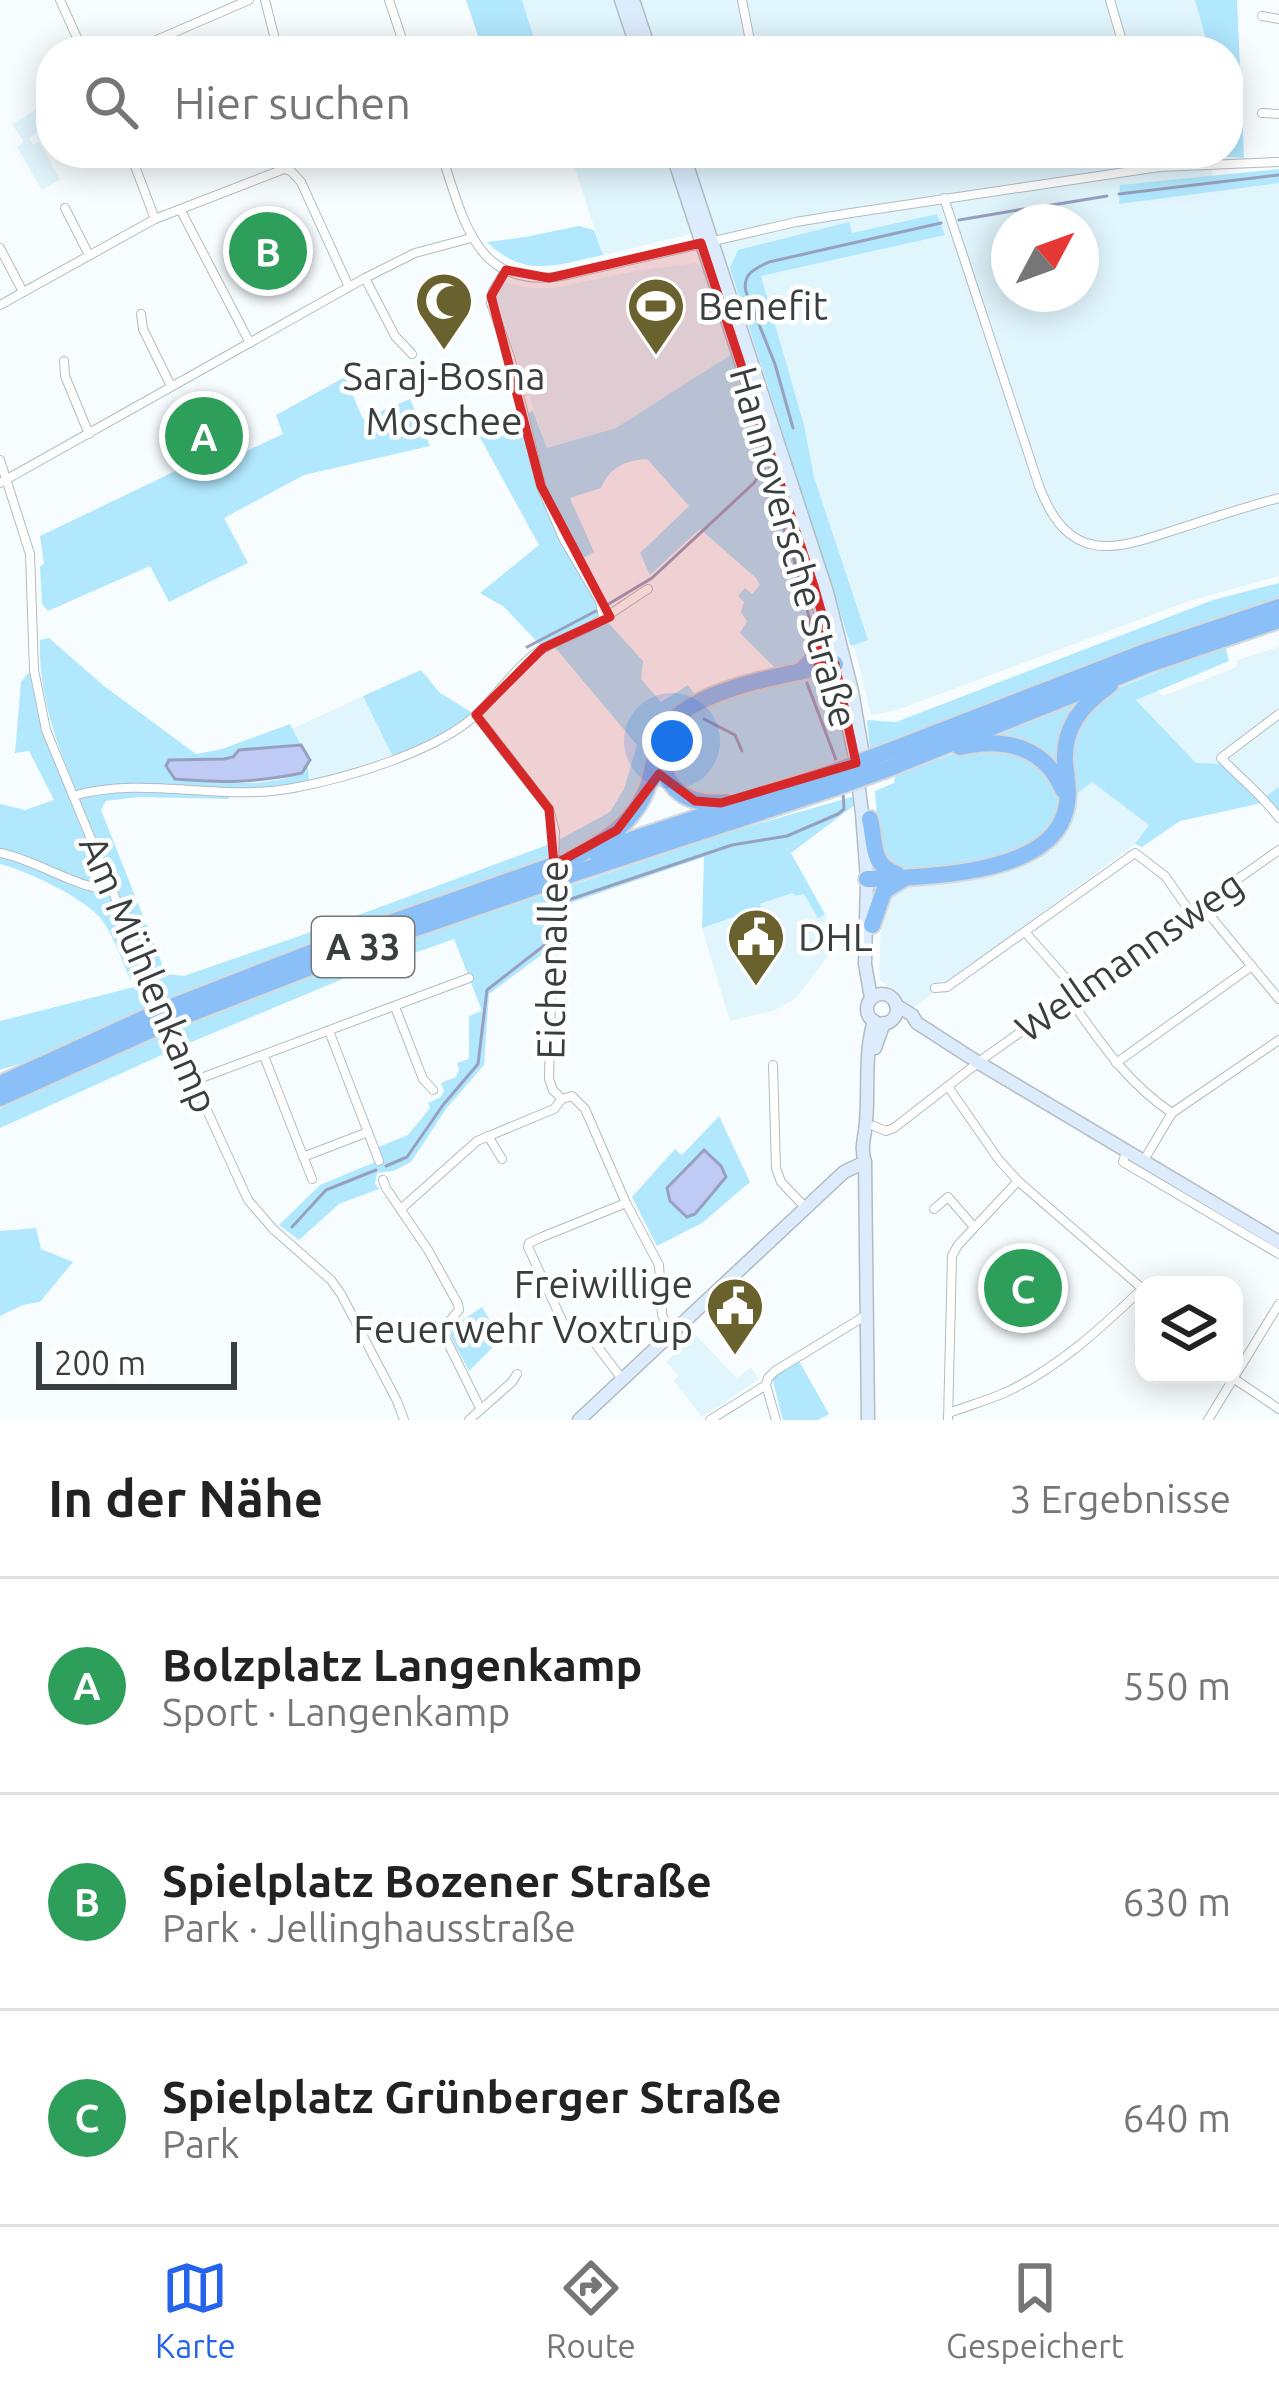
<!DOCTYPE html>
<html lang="de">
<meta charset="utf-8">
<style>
body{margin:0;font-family:Ubuntu,sans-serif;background:#f6f6f6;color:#222}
.controls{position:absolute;right:36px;bottom:36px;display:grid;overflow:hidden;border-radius:24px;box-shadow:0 6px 30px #0003}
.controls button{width:108px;height:108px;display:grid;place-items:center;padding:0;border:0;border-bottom:3px solid #e0e0e0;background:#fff;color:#222;font:60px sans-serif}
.compass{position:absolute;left:991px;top:204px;width:108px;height:108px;border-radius:50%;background:#fff;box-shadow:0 6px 30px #0003;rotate:49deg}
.scale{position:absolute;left:36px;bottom:30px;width:201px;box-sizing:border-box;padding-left:12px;border:6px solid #393e3f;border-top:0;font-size:33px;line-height:42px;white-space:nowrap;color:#393e3f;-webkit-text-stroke:9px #fff;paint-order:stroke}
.you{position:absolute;left:672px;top:741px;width:42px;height:42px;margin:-30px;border:9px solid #fff;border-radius:50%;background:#1a73e8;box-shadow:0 0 0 18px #1a73e833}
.badge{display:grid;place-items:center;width:78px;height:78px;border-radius:50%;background:#2563eb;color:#fff;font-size:39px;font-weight:700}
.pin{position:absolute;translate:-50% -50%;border:6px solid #fff;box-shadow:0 3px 12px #0006}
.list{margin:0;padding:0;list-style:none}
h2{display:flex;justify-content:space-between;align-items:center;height:156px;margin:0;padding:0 48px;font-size:51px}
h2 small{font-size:39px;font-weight:400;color:#767676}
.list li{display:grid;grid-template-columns:78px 1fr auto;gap:36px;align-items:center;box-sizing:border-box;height:216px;padding:0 48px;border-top:3px solid #e0e0e0}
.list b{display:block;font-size:45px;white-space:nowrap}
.list p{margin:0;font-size:39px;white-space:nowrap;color:#767676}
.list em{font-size:39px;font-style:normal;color:#767676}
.icon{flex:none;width:66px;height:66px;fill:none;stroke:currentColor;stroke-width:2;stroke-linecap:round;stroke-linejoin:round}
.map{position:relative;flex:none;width:1279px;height:1420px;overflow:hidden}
.search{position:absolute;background:#fff;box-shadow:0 6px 30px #0003;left:36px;right:36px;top:36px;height:132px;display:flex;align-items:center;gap:30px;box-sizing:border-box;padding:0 42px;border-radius:48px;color:#767676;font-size:45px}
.sheet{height:804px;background:#fff}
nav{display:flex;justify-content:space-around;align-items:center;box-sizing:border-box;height:168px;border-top:3px solid #e0e0e0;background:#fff;font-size:33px;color:#767676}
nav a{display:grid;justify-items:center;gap:6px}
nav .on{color:#2563eb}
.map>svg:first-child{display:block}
.built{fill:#e1f5fd;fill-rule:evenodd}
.green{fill:#b1e8fe}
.water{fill:#bfcaf5;stroke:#97a0be;stroke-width:3}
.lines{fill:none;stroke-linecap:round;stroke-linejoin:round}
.stream{stroke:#97a0be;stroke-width:3}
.street-casing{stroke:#b2bcc1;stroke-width:10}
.secondary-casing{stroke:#b2bcc1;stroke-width:15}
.highway-casing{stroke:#d7d8d9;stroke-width:20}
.street{stroke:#fff;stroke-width:8}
.secondary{stroke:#dcecfd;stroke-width:12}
.highway{stroke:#8ac0f7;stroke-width:16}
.highway-bridge-casing{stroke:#d7d8d9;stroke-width:20;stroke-linecap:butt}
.highway-bridge{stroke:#8ac0f7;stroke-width:16}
.marked{fill:#d62828;fill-opacity:0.2;stroke:#d62828;stroke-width:9;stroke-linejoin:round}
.labels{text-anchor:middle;stroke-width:9;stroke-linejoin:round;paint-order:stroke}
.shield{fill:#fff;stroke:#747879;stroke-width:3}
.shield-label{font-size:36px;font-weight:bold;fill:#393e3f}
.poi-label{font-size:39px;fill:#393e3f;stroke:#fff;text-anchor:start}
.street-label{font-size:39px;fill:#393e3f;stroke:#fff}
</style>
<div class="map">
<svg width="1279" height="1420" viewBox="0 0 1279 1420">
<rect width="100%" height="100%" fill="#f7fcfe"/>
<g class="built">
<polygon points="522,0 1195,0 1205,36 1206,51 538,51"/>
<polygon points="51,101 51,124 29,138 33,145 39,142 60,179 42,190 17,147 24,142 12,124"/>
<path d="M570 153H1210L1214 191 1279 183V576L1189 601 897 710 871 715 855 649 848 643 824 561 716 228 603 255ZM1009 222H1081V294H1009Z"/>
<polygon points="695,263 703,269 732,354 617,428 547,448 497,301 500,286 505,282 531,288 554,288 640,270"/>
<polygon points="1279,647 1279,787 1263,799 1196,763 1135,699 1157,691 1163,696 1237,667 1237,660"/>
<polygon points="363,696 394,759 310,785 310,760 292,729"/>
<polygon points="1092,782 1150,825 1135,844 913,1008 879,979 881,922 891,895 1074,796"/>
<polygon points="794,892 804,893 818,917 825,914 832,931 832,951 796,998 775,1010 730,1021 702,928 760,909 759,905"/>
<polygon points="695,1334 737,1379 751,1367 759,1379 702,1417 674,1381 679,1376 666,1362"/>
</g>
<g class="green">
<polygon points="466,0 522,0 538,51 483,51"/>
<polygon points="1195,0 1237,0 1244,158 1210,156 1210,153 1228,153 1228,51 1206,51 1205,36"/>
<polygon points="1279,169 1279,183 1119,204 1120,185"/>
<polygon points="937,214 945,235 761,276 804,425 814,477 868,640 851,646 730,268 738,250 849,222 852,233"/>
<path d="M579 226 594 230 603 255C556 265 525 279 487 242L525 237Z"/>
<path d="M732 354 794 539 817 626 807 662 779 672 740 633 747 621 741 612 744 602 738 596 745 588 752 594 760 585 756 578 700 529 650 575 640 553 689 506 647 459C626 460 609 468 601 488L570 498 594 552 578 561 600 601 603 617 643 661 641 679 661 702 688 685 697 697 683 706 631 814 581 849 332 937 163 1002 152 974 130 979C121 960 114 935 101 919 85 898 25 870 0 864V804L25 810 54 800 29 751 15 753 21 682 29 672 43 731 83 833 94 834C68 768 38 712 40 640L49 638 104 686 196 754 222 749 290 724 301 745 240 750 233 757 224 759 170 760 175 779C207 782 285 791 308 766L310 785 228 795 229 799 138 797 106 801 101 810 166 974 184 976 337 923 555 842 610 812 624 789 637 745 552 644 543 648 504 607 480 593 539 545 477 432 533 411 547 448 616 428Z"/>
<polygon points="345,377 363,419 410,399 430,446 304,475 224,518 248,563 169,602 150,566 48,611 42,604 40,566 44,564 40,536 188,465 195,475 283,434 276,415"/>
<polygon points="198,391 234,454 198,472 173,422 185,414 179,402"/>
<polygon points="1279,583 1279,600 1238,611 963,717 870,749 867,720 896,722 1213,600"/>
<polygon points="1225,645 1229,661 1136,700 1196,763 1221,764 1262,799 1279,787 1279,818 1267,802 1180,821 1142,847 1135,844 1149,825 1092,782 1074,796 1068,755 1084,713 1108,692"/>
<polygon points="421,670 440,693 476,715 442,738 394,759 363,696"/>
<path d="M822 676 827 677 834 688 849 757 722 801 679 789C674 779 665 765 665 754 665 697 779 683 822 676Z"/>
<polygon points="1084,696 1071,725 1068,786 1043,759 970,745"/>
<path d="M1007 748 1052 772C1056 784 1062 798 1060 810 1051 866 935 866 891 868L879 843 875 791 894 783 895 775 961 751Z"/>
<path d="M855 796 856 804 791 853 825 914 818 918 804 894 795 896 793 893 760 904 761 908 702 928 704 857 573 902C563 916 566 929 570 945L552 947 489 994 484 1065 446 1109 411 1162 393 1171 377 1173 375 1184 379 1189 339 1204 299 1240 279 1225 320 1185 380 1160 376 1148 408 1135 430 1108 428 1103 441 1097 444 1091 441 1083 456 1077 459 1069 457 1063 469 1059V1016L482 1011 454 939 345 978 182 1046 175 1030 375 951 733 831Z"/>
<polygon points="138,986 144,986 155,1005 26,1062 0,1070 0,1021"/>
<polygon points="166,1034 173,1050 0,1128 0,1109 38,1089"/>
<polygon points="719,1116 750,1182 702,1223 657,1246 632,1197 675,1149 682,1155"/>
<polygon points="36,1228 41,1249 73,1262 40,1302 23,1305 0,1316 0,1231"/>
<polygon points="1010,1260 1054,1297 1006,1332 1005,1266"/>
<polygon points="482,1307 501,1339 469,1371 450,1335 454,1326"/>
<polygon points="799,1361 829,1414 818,1420 783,1420 772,1378"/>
</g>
<g class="water">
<path d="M301 745 310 760 302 773C254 783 223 783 175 779L166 766 169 760 224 759 233 757 239 750Z"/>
<polygon points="704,1150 721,1166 726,1177 695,1214 687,1217 670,1201 667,1188"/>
</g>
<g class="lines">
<g class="stream">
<polyline points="1119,194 1279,175"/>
<polyline points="1034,208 1107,196"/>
<polyline points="959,220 1024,209"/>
<path d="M793 428 775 364 746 292C742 274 754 269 769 262L941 223"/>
<polyline points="764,469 792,552 813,632"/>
<polyline points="607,605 652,578 754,483 764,467"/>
<polyline points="527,647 596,611"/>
<polyline points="807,683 838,765"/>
<polyline points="704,719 735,735 742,751"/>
<polyline points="562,939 562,907 568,900 732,845 787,836 838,814 844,809 843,792"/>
<polyline points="386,1166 407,1157 443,1105 478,1064 487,990 546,944"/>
<polyline points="292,1227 326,1190 376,1170"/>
</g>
<g class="street-casing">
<g id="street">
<polyline points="60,0 83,51"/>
<polyline points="265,0 278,51"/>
<polyline points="389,0 406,51"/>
<polyline points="742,0 752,51"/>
<polyline points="1110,0 1125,51"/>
<polyline points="1262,16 1279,19"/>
<polyline points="131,51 249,0"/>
<polyline points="1262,113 1279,114"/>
<polyline points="130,153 155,219"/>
<path d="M441 153C464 221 476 293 567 275L796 222 851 213 1159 167 1279 162"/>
<polyline points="300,157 302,153"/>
<path d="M944 198 1039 486C1071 570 1119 548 1187 526 1218 516 1248 506 1279 498"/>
<polyline points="65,208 89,255"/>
<polyline points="180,209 250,343"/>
<polyline points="0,248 23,292"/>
<polyline points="506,270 493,291 491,303 510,357 541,486 563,538 600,601 603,617"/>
<polyline points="365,278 395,336 412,354"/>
<polyline points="0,305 155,219 284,169 291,171 301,182 349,287"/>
<polyline points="141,314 143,329 171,386"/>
<polyline points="64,361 65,376 89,434"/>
<polyline points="0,460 30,554 34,670 46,730 162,1011"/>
<polyline points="0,483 365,278 415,253 471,238"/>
<path d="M1279 714 1221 758C1240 778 1263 796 1279 818"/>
<polyline points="476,715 549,809 555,831 554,864"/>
<path d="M73 796C145 775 220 802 293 788 347 778 440 751 479 712 499 693 514 669 536 653 554 640 576 635 594 624 612 614 630 600 648 589"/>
<path d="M0 853C33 858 87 894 111 888"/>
<polyline points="554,879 549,1079 553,1090 562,1099 572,1096 585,1109 626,1203 659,1265 662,1315 671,1333"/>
<polyline points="1202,906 1279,999"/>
<polyline points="1025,932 1078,992"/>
<polyline points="935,988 947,987 1135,853 1165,876 1191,913"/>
<path d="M1069 998C1101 1043 1126 1082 1172 1113L1144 1160"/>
<polyline points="395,1007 423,1079 433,1090"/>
<polyline points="168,1025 248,1200 273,1229 331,1280 341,1294 397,1401 404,1420"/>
<polyline points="329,1031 379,1161"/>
<polyline points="264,1056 312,1179"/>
<polyline points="1116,1063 1252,966"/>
<polyline points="773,1065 776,1168 781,1182 805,1207"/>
<polyline points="193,1081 469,978"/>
<polyline points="949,1088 999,1160 1018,1181 1144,1290"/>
<polyline points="1172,1113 1279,1040"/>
<polyline points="874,1126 886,1131 894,1128 988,1055 1279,850"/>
<polyline points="488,1136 502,1159"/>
<polyline points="1126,1152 1123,1162 1279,1254"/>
<polyline points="303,1157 368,1132"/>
<polyline points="383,1180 386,1188 428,1250 458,1304 459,1310 447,1324 444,1335 480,1408"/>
<polyline points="402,1208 477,1141 554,1109 562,1099"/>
<polyline points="934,1209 948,1197 974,1227"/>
<polyline points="1233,1378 1279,1409"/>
<polyline points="622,1379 585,1330 574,1332 566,1329 528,1247 529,1243 542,1237 626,1203"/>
<polyline points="766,1385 776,1420"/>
<path d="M949 1413C967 1406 986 1401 1004 1393 1057 1369 1100 1329 1142 1289"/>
<polyline points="469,1420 512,1382 517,1374"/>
<polyline points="710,1420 766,1385 768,1378 775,1371 865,1316"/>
<polyline points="948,1420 952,1256 958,1245 1018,1181"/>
<polyline points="1208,1420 1279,1304"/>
</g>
</g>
<g class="secondary-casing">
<g id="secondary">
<polyline points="621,0 638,51"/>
<polyline points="633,0 650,51"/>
<polyline points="672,153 802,547 835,664 855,758 862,813 867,879 865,964 871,998"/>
<polyline points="683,153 827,592 852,691 865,767"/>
<circle cx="882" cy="1009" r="15"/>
<polyline points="896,1005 912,1015 917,1023 979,1063 1279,1242"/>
<polyline points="875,1048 884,1023"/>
<polyline points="579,1420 844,1172 865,1162"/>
<path d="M868 1420 865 1162C860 1148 865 1137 866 1122 869 1088 864 1054 874 1021"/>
</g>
</g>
<g class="highway-casing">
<g id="highway">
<polyline points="800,672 818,653 824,621"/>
<path d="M960 747C1004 737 1045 746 1063 790"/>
<path d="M660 748C663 789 686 806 726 802"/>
<polyline points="884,753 1150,650 1279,607"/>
<polyline points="887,769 1147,665 1279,620"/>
<path d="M870 819C876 843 870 865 897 874"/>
<polyline points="595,852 833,772"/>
<path d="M569 860C606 841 640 819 651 776 656 754 659 733 676 717 713 685 788 675 835 664"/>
<polyline points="563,877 834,788"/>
<path d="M867 879C920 877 1041 876 1063 818 1071 799 1067 781 1065 762 1063 727 1082 705 1110 685"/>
<polyline points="872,925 884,891 903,879"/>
<polyline points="174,1006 367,931 548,867"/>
<polyline points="179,1018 373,943 549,882"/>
<polyline points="0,1084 147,1017"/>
<polyline points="0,1098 153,1029"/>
</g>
</g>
<use href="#street" class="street"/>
<use href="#secondary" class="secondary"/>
<use href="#highway" class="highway"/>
<g class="highway-bridge-casing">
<g id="highway-bridge">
<polyline points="833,772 884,753"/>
<polyline points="834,788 887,769"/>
<polyline points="548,867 560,863"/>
<polyline points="549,882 563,877"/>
<polyline points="147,1017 174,1006"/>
<polyline points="153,1029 179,1018"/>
</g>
</g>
<use href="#highway-bridge" class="highway-bridge"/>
</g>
<path class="marked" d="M701 243 814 586 824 621 818 668 835 664 856 763 721 803 695 801 659 774 617 830 554 865 549 809 476 715 543 648 610 617 541 486 491 296 506 270 549 278Z"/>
<defs>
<g id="mosque-pin" transform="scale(3)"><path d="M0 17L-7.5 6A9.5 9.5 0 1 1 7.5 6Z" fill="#69622e" stroke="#fff"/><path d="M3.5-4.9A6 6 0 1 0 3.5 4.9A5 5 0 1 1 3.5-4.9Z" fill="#fff"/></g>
<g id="stadium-pin" transform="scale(3)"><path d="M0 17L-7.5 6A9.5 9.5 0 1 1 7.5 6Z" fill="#69622e" stroke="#fff"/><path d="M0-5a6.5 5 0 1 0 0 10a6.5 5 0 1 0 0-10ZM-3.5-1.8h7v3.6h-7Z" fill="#fff"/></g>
<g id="civic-pin" transform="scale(3)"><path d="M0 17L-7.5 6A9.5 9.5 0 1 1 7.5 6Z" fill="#69622e" stroke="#fff"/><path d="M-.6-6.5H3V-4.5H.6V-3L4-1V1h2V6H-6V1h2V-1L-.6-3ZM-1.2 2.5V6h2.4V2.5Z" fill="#fff"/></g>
</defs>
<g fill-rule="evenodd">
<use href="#mosque-pin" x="444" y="301"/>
<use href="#stadium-pin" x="656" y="306"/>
<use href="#civic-pin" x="756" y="937"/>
<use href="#civic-pin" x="735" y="1306"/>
</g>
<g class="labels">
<rect class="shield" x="312" y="917" width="102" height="60" rx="9"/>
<g class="shield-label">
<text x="363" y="960">A 33</text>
</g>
<g class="poi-label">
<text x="698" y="320">Benefit</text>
<text x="444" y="390" text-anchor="middle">Saraj-Bosna<tspan x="444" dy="45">Moschee</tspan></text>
<text x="798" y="951">DHL</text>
<text x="693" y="1298" text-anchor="end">Freiwillige<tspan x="693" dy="45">Feuerwehr Voxtrup</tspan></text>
</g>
<g class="street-label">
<text transform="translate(794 547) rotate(74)" y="14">Hannoversche Straße</text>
<text transform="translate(1129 956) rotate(-35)" y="14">Wellmannsweg</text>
<text transform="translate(552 960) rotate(-89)" y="14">Eichenallee</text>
<text transform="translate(149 974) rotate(67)" y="14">Am Mühlenkamp</text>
</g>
</g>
</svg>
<div class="controls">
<button><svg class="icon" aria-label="layers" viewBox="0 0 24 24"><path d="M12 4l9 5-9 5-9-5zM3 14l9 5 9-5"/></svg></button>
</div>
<svg class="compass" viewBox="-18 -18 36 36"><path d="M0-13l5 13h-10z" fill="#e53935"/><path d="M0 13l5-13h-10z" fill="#767676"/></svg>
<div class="scale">200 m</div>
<div class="you"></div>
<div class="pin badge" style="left:204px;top:436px;background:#2e9e5b">A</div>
<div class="pin badge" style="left:268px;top:251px;background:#2e9e5b">B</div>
<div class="pin badge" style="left:1023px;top:1288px;background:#2e9e5b">C</div>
<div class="search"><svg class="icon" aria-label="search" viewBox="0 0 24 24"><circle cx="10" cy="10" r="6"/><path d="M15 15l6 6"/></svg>Hier suchen</div>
</div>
<section class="sheet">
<h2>In der Nähe<small>3 Ergebnisse</small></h2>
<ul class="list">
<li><span class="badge" style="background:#2e9e5b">A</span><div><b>Bolzplatz Langenkamp</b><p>Sport · Langenkamp</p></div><em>550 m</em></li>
<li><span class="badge" style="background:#2e9e5b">B</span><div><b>Spielplatz Bozener Straße</b><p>Park · Jellinghausstraße</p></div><em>630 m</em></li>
<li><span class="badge" style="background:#2e9e5b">C</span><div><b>Spielplatz Grünberger Straße</b><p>Park</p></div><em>640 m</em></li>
</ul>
</section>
<nav>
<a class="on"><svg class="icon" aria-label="map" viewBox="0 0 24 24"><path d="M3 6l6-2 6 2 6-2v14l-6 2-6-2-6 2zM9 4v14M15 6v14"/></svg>Karte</a>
<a><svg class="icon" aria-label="directions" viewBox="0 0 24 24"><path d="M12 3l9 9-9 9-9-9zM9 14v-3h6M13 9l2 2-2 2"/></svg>Route</a>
<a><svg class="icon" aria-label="saved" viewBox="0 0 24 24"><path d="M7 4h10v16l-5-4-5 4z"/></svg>Gespeichert</a>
</nav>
